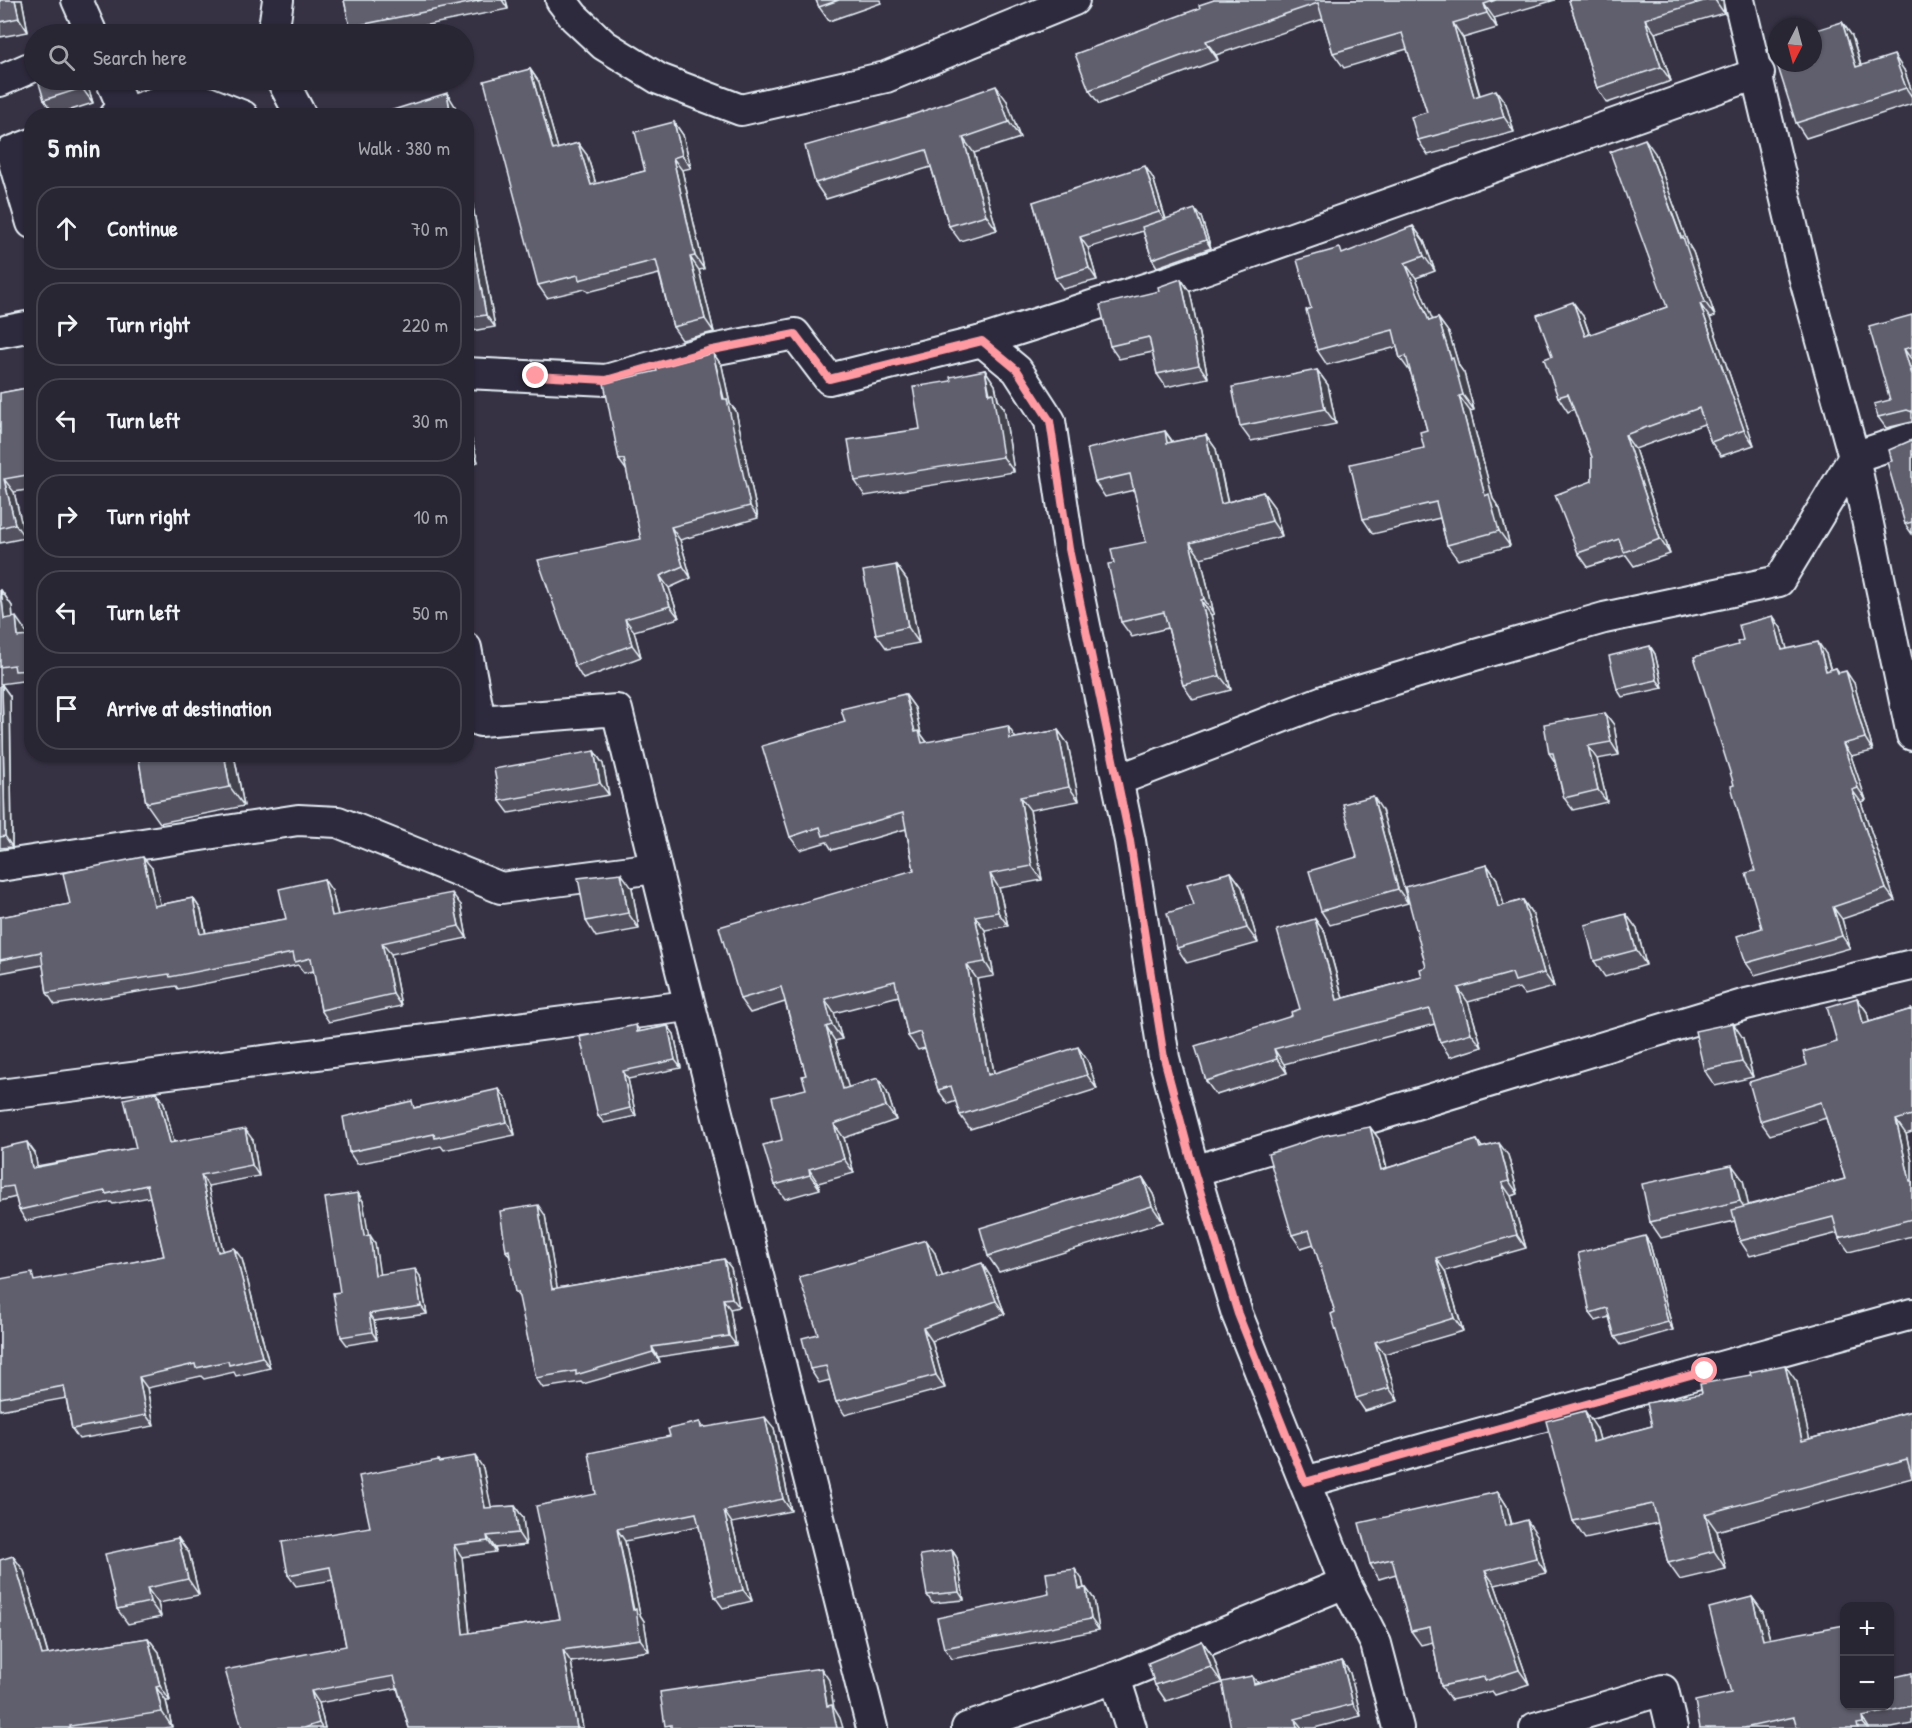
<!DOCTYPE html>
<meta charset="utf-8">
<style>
body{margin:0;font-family:"Patrick Hand",sans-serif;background:#302e3b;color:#f1f3f6}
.controls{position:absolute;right:18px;bottom:18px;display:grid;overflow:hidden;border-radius:12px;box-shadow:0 2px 4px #0004}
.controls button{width:54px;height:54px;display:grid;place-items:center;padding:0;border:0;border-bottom:2px solid #44434e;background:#282633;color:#f1f3f6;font:30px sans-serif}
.compass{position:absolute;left:1768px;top:18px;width:54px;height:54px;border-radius:50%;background:#282633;box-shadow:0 2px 4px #0004;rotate:186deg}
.stop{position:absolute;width:18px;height:18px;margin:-14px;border:4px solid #ff9aa2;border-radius:50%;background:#fff}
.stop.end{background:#ff9aa2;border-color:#fff;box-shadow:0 2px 6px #0008}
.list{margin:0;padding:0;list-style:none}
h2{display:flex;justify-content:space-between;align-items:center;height:78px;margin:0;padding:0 24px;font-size:26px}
h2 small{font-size:20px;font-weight:400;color:#a5a5ac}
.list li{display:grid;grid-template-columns:39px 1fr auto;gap:18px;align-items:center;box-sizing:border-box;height:84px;margin:0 12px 12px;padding:0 12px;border:2px solid #44434e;border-radius:24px}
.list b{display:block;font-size:22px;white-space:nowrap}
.list em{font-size:20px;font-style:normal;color:#a5a5ac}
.icon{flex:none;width:33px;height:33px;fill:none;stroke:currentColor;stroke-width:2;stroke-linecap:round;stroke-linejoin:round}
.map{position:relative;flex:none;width:1912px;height:1728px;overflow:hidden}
.search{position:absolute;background:#282633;box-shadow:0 2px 4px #0004;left:24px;top:24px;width:450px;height:66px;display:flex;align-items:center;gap:15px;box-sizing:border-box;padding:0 21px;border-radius:33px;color:#a5a5ac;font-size:22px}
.panel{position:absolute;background:#282633;box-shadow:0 2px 4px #0004;left:24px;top:108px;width:450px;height:654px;border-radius:24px}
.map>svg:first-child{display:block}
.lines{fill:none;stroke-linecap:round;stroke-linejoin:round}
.street-casing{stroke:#e8f1f8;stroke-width:34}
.street{stroke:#2f2a3d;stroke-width:30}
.wall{fill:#53515f;stroke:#e8f1f8;stroke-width:1.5}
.shaded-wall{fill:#43424d;stroke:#e8f1f8;stroke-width:1.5}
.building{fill:#605e6e;stroke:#e8f1f8;stroke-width:1.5}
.route{stroke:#ff9aa2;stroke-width:8}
</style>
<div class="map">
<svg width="1912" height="1728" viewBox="0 0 1912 1728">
<rect width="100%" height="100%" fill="#363244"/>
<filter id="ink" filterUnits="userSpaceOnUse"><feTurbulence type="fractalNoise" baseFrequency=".0167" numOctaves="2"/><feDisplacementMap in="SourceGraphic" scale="12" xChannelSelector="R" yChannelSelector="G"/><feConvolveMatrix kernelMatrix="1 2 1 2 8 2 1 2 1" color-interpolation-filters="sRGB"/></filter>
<g filter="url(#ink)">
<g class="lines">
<g class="street-casing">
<g id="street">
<polyline points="77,0 92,34"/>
<polyline points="561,0 574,17 604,45 659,79 741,110 886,77 1074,0"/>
<polyline points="1739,0 1804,276 1854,457 1912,735"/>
<polyline points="273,34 278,0"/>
<polyline points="111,80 125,112"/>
<polyline points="282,80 301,116"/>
<polyline points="0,81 34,66"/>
<polyline points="115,116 185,93 243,116"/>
<polyline points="32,144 11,152 32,223"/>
<polyline points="0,332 32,326"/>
<polyline points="982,341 1017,370 1050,421 1069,549 1130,841 1164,1058 1194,1171 1237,1314 1345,1583 1376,1644 1398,1728"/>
<polyline points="466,373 606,380 707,351 795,334 829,379 982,341 1173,280 1759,73"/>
<path d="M466 648 480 721 617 710C699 1050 788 1388 872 1728"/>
<polyline points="1118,780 1326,700 1475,655 1604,618 1779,581 1854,457 1912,438"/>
<polyline points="0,866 298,820 338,822 501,888 655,868"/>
<polyline points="0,1095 688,1006"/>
<polyline points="1194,1171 1746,1004 1912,965"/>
<polyline points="1305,1482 1912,1314"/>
<polyline points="1115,1678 1131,1728"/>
<polyline points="967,1728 1115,1678 1345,1583"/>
<polyline points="1535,1728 1663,1690 1672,1728"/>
</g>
</g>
<use href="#street" class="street"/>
</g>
<g class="wall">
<polygon points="0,0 22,0 28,32 0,37"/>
<polygon points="344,0 506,0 508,9 382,34 355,34 350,27"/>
<polygon points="816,0 880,0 881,3 829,21 819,7"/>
<polygon points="1214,0 1555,0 1494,18 1497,28 1463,38 1480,95 1506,104 1514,132 1428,155 1418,140 1427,112 1407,49 1344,68 1333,53 1323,19 1216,55 1218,60 1099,104 1089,90 1200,8"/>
<polygon points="1569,0 1723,0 1724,13 1655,33 1671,81 1607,103 1597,88"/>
<polygon points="1842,22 1852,36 1861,66 1904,70 1912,92 1912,104 1806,138 1796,123"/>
<polygon points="530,69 539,82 558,149 578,143 587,155 596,184 645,171 674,122 683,135 691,168 682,170 704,269 699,270 714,332 682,340 673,327 659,274 588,292 585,289 547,298 538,285"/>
<polygon points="86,80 93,103 55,115 44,100"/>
<polygon points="1007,101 1020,138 974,153 997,230 960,241 949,226 931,167 826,199 815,183"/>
<polygon points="1655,153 1688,244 1693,252 1715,316 1710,318 1754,445 1721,456 1711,442 1704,424 1635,449 1670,554 1634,566 1626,555 1588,567 1578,553 1592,481 1592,457 1574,409 1568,412 1558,397 1583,316 1590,335 1667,307"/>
<polygon points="466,169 495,327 466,332"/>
<polygon points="1153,178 1166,219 1201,217 1211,248 1157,267 1152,259 1143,231 1088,248 1097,280 1063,289 1055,278 1033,202"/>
<polygon points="1413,226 1424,241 1435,271 1416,278 1432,320 1438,318 1449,333 1459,366 1464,373 1474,410 1470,411 1493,499 1500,509 1510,546 1458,560 1447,545 1440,518 1373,534 1363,519 1424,448 1427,430 1411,373 1400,358 1397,347 1327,365 1317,350 1311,308"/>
<polygon points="1181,279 1190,292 1208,378 1166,387 1157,374 1153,352 1119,359 1110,346 1159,291"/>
<polygon points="1912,315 1912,422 1886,428 1878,417 1890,400"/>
<polygon points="713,353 722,366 730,404 736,411 758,518 680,540 691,578 669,588 679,618 634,631 641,657 583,679 575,666 641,539 627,471 619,460 657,371"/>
<polygon points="985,370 995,385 998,400 1004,408 1014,472 865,496 855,481 920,429 951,381"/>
<polygon points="1317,370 1328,385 1336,424 1251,441 1240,426"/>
<polygon points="32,387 32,489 14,492 25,538 0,543 0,393"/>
<polygon points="466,420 478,462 466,466"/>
<polygon points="1165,431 1173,442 1206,435 1216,449 1228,502 1263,492 1274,507 1282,536 1201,558 1214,614 1211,615 1231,690 1193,700 1183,685 1168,628 1132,637 1121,622 1114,563 1146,542 1134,490 1105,497 1095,482"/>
<polygon points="1912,440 1912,534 1905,524 1892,461"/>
<polygon points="896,565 907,580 919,643 887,649 876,634"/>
<polygon points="0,590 1,590 12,606 13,618 27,633 27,636 32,636 32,687 26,687 22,681 0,684"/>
<polygon points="1773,616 1781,628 1787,649 1826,654 1831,670 1836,668 1839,672 1854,683 1873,751 1851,756 1866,800 1861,802 1895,901 1842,919 1850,948 1755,975 1746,963 1762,928 1755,871 1734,785 1738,645"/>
<polygon points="1650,646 1655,654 1663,688 1622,697 1617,689"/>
<polygon points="2,685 10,696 12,847 0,848 0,686"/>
<polygon points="905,694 915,708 921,734 927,742 1016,738 1058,730 1068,744 1079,801 1030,810 1042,880 999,888 1008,926 985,930 994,976 977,979 994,1073 1088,1061 1097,1089 970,1129 960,1115 956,1101 948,1104 938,1090 925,1048 918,1050 908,1036 899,996 834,1013 842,1039 835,1041 848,1087 887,1092 896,1120 844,1138 854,1173 818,1183 820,1189 785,1199 775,1185 782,1140 806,1089 806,1075 785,1002 750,1013 740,999 914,870 906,829 832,850 827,842 800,850 790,837 845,722"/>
<polygon points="1605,713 1614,725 1619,755 1597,759 1607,802 1573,810 1564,798 1555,762 1549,753"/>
<polygon points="594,751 603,764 609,795 509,813 500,801"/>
<polygon points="138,754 236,754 234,755 244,806 160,823 146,803"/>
<polygon points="1382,810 1408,903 1330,925 1321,911 1357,857"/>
<polygon points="1487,865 1497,879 1504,906 1523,900 1533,915 1554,987 1525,995 1519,988 1468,1002 1482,1047 1450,1057 1440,1042 1435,1024 1284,1064 1287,1073 1216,1095 1206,1081 1300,1009 1315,919 1325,933 1343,998 1422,977 1426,967"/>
<polygon points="152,868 160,905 193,898 201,910 206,933 286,919 332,891 338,915 461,905 467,938 391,954 401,1006 329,1022 321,1010 314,971 304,973 298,965 178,989 176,986 55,1005 47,993 43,965 0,973 0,917 70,904"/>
<polygon points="1231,872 1242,887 1258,943 1187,963 1177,948 1194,905"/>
<polygon points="632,888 639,929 596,937 586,921"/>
<polygon points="1626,914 1637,929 1646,965 1605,977 1594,961"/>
<polygon points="1857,998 1867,1012 1869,1022 1912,1009 1912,1132 1906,1134 1912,1162 1912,1236 1849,1252 1839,1238 1838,1233 1750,1256 1740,1241 1735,1221 1661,1238 1650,1222 1743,1180 1748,1205 1845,1179 1826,1118 1770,1135 1760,1121 1807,1065 1837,1042"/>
<polygon points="636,1025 640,1032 668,1026 674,1034 681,1068 628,1079 636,1116 604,1123 598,1116"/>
<polygon points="1743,1038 1753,1077 1715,1086 1704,1070"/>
<polygon points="157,1092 164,1103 174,1142 253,1140 259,1176 208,1186 223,1251 242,1259 270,1368 236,1376 234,1372 204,1379 201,1376 147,1388 154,1426 79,1439 72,1429 66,1398 0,1410 0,1279 38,1281 164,1256 150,1197 113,1204 111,1202 26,1221 19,1210 16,1197 0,1201 0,1148 35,1153 37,1166 136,1148"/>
<polygon points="508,1102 515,1135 444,1150 441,1146 357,1164 349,1152 417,1107"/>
<polygon points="1370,1127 1379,1139 1387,1168 1477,1140 1482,1147 1508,1155 1518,1194 1511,1196 1526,1248 1445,1271 1463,1331 1384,1354 1398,1401 1365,1411 1356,1398 1335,1312 1314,1244 1301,1248 1292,1235"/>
<polygon points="1143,1178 1153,1194 1163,1222 999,1272 988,1256"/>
<polygon points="358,1193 363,1201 368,1235 375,1243 379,1274 420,1276 427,1314 374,1321 377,1340 347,1345 341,1337"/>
<polygon points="545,1215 557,1288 724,1259 731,1268 739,1307 730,1309 736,1345 658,1357 660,1362 583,1384 581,1382 543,1388 536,1378 520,1298 515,1292 510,1257 506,1251"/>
<polygon points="1650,1244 1673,1330 1621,1345 1615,1337 1609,1317 1596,1321 1590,1313"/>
<polygon points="935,1253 942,1276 991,1277 1005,1314 932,1341 945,1388 845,1415 836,1402 830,1380 819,1383 810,1369 818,1334"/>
<polygon points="1797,1382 1809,1439 1912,1411 1912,1478 1717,1531 1726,1569 1680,1580 1668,1563 1658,1523 1585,1539 1573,1521 1597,1429 1600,1440 1652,1426"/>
<polygon points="700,1422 703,1427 774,1428 791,1511 732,1523 752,1601 723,1608 715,1597 699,1526 625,1541 640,1615 644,1621 649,1651 571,1662 583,1728 409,1728 397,1688 319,1703 325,1728 242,1728 346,1646 333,1580 296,1586 288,1575 370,1527 438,1460 440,1462 483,1468 491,1508 515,1506 523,1518 526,1545 495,1548 496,1552 462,1557 470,1633 560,1619 596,1494 670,1436"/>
<polygon points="1498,1492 1507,1506 1512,1524 1537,1535 1546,1573 1495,1585 1529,1684 1495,1695 1492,1691 1451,1700 1441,1686 1433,1642 1421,1645 1411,1631 1396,1574 1379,1579 1370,1564"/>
<polygon points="178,1538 189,1553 199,1595 158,1603 161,1617 128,1624 117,1609"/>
<polygon points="952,1550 957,1558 964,1600 932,1603 927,1595"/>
<polygon points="24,1571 48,1654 148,1638 159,1652 170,1701 166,1701 172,1727 164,1728 0,1728"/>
<polygon points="1082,1579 1084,1588 1086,1588 1094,1599 1099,1630 952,1659 944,1648 1049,1594"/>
<polygon points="1752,1597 1763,1612 1770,1639 1845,1706 1912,1673 1912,1724 1892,1728 1700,1728 1731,1693"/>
<polygon points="1202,1641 1213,1656 1222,1683 1166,1701 1155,1685"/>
<polygon points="1342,1661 1350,1673 1361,1716 1314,1728 1231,1728 1252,1676 1258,1683"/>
</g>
<g class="shaded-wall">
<polygon points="15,0 22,0 28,32 19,18"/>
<polygon points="502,0 506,0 508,9"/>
<polygon points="1715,0 1723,0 1724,13"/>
<polygon points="1484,4 1494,18 1497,28 1487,13"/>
<polygon points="1645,19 1655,33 1671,81 1661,67"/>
<polygon points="1842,22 1852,36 1866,82 1856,67"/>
<polygon points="1453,23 1463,38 1484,111 1474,97"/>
<polygon points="1206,41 1216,55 1218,60 1208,46"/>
<polygon points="1894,55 1904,70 1912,92 1912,97 1906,88"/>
<polygon points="530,69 539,82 562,163 553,150"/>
<polygon points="80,80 86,80 93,103 82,88"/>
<polygon points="996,86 1007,101 1020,138 1009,122"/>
<polygon points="1496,90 1506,104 1514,132 1504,117"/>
<polygon points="447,93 455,106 457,116 451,116"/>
<polygon points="674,122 683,135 691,168 682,155"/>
<polygon points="963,138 974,153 997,230 986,215"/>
<polygon points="1645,139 1655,153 1688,244 1693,252 1715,316 1705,302"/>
<polygon points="578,143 587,155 600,198 591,185"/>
<polygon points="673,158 682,170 704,269 695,256"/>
<polygon points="1145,166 1153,178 1167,224 1159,212"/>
<polygon points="466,169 495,327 486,315 466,204"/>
<polygon points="1195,209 1201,217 1211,248 1206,240"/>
<polygon points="1413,226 1424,241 1435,271 1424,256"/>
<polygon points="1080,237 1088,248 1097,280 1089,268"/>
<polygon points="690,257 699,270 714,332 705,319"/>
<polygon points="1405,263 1416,278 1439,336 1429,321"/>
<polygon points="1181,279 1190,292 1208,378 1199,365"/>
<polygon points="1573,302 1583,316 1595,351 1585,336"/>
<polygon points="1700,304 1710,318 1754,445 1744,430"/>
<polygon points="1438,318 1449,333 1459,366 1464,373 1474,410 1463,395 1451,359"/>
<polygon points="1904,349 1912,360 1912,375"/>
<polygon points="713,353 722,366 730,404 736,411 758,518 750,506"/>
<polygon points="985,370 995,385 998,400 1004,408 1014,472 1003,457"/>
<polygon points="1317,370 1328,385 1336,424 1325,409"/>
<polygon points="1459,396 1470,411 1493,499 1500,509 1510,546 1499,531 1485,496"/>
<polygon points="466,420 478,462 468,447 466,443"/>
<polygon points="1165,431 1175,446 1167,443"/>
<polygon points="1206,435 1216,449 1231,519 1221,504"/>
<polygon points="1625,435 1635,449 1670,554 1660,539"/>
<polygon points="4,479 14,492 25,538 15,524"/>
<polygon points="1263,492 1274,507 1282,536 1272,521"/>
<polygon points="671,527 680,540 691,578 683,566"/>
<polygon points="1190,543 1201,558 1214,614 1204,599"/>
<polygon points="896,565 907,580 919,643 908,627"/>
<polygon points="660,576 669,588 679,618 670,606"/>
<polygon points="1,590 12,606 14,634 4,619"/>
<polygon points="1201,600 1211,615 1231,690 1220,676"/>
<polygon points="1773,616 1781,628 1791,663 1782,650"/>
<polygon points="16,617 27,633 29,653 18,637"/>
<polygon points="625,619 634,631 641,657 632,645"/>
<polygon points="1818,642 1826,654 1834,683 1826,671"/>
<polygon points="1650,646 1655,654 1663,688 1657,680"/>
<polygon points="1846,671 1854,683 1873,751 1865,738"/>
<polygon points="2,685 10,696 12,847 5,836"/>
<polygon points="905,694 915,708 921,734 929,745 932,757 915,732"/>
<polygon points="1605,713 1614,725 1619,755 1611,742"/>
<polygon points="1008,726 1017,740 1010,739"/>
<polygon points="1058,730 1068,744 1079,801 1069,787"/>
<polygon points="1843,744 1851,756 1866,800 1858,788"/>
<polygon points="1588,746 1597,759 1607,802 1598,790"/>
<polygon points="594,751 603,764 609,795 600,783"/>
<polygon points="224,754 234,755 244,806 230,787"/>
<polygon points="1852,790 1861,802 1895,901 1886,889"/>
<polygon points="1373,796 1382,810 1408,903 1398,889"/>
<polygon points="1020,797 1030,810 1042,880 1032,866"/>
<polygon points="143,857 152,868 163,917 154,906"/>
<polygon points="1487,865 1497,879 1508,922 1498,907"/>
<polygon points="1231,872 1242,887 1258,943 1247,928"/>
<polygon points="621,873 632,888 639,929 628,913"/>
<polygon points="990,874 999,888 1008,926 998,912"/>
<polygon points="324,879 332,891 341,928 332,916"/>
<polygon points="452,893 461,905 467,938 459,926"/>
<polygon points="193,898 201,910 208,946 200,934"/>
<polygon points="1523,900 1533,915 1554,987 1544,973"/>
<polygon points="1833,907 1842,919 1850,948 1842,936"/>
<polygon points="1626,914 1637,929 1646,965 1636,950"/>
<polygon points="975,916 985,930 994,976 985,962"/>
<polygon points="1315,919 1325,933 1347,1014 1337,1000"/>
<polygon points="382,943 391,954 401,1006 393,994"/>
<polygon points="967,965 977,979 997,1089 988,1075"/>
<polygon points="1458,988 1468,1002 1482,1047 1471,1033"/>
<polygon points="1857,998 1867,1012 1873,1038 1863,1024"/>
<polygon points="825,999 834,1013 842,1039 832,1025"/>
<polygon points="1733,1023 1743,1038 1753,1077 1742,1062"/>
<polygon points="668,1026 674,1034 681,1068 675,1060"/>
<polygon points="826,1027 835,1041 853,1103 843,1089"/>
<polygon points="1078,1047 1088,1061 1097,1089 1087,1075"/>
<polygon points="1274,1049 1284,1064 1287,1073 1277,1059"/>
<polygon points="623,1071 628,1079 636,1116 630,1108"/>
<polygon points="878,1078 887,1092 896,1120 886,1106"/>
<polygon points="499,1089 508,1102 515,1135 507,1122"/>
<polygon points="157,1092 164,1103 177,1154 170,1143"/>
<polygon points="1896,1120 1906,1134 1912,1162 1912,1184 1910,1181"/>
<polygon points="834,1124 844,1138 854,1173 844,1159"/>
<polygon points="1370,1127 1379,1139 1390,1183 1381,1170"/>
<polygon points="245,1129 253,1140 259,1176 252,1165"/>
<polygon points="27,1142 35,1153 39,1178 32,1168"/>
<polygon points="1499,1143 1508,1155 1518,1194 1509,1181"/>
<polygon points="1732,1165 1743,1180 1751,1217 1740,1201"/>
<polygon points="809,1169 818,1183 820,1189 810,1175"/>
<polygon points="201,1175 208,1186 226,1263 218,1252"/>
<polygon points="1143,1178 1153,1194 1163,1222 1152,1206"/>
<polygon points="1502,1183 1511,1196 1526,1248 1517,1235"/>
<polygon points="358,1193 363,1201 370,1244 364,1236"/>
<polygon points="538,1205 545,1215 559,1299 552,1289"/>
<polygon points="370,1235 375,1243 381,1283 375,1275"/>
<polygon points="1645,1236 1650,1244 1673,1330 1668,1322"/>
<polygon points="926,1240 935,1253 947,1291 937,1278"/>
<polygon points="234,1248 242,1259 270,1368 262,1357"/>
<polygon points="1436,1258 1445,1271 1463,1331 1454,1318"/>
<polygon points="724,1259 731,1268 739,1307 732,1298"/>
<polygon points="982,1263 991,1277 1005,1314 996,1301"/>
<polygon points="415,1269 420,1276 427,1314 421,1306"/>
<polygon points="723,1299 730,1309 736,1345 729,1336"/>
<polygon points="369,1314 374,1321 377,1340 372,1332"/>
<polygon points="923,1328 932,1341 945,1388 936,1375"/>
<polygon points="1375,1342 1384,1354 1398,1401 1389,1388"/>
<polygon points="652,1347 658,1357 660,1362 653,1352"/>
<polygon points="1785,1365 1797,1382 1814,1459 1802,1441"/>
<polygon points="139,1377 147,1388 154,1426 146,1415"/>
<polygon points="1585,1411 1597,1429 1605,1459 1593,1442"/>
<polygon points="765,1417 774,1428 791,1511 783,1499"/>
<polygon points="475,1456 483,1468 494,1520 485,1508"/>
<polygon points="1498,1492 1507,1506 1515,1540 1505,1526"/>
<polygon points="515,1506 523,1518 526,1545 518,1533"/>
<polygon points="724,1511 732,1523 752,1601 743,1590"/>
<polygon points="1705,1514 1717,1531 1726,1569 1714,1551"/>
<polygon points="1527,1520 1537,1535 1546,1573 1536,1558"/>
<polygon points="617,1529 625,1541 640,1615 644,1621 649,1651 640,1639"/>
<polygon points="487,1536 495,1548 496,1552 488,1541"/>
<polygon points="178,1538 189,1553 199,1595 188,1579"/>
<polygon points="454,1545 462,1557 471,1646 463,1634"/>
<polygon points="952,1550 957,1558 964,1600 959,1592"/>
<polygon points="13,1556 24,1571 52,1669 42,1655"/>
<polygon points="1075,1569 1082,1579 1086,1600 1079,1589"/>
<polygon points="1485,1571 1495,1585 1529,1684 1519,1670"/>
<polygon points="147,1588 158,1603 161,1617 150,1602"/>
<polygon points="1086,1588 1094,1599 1099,1630 1091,1619"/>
<polygon points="1752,1597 1763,1612 1774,1655 1763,1640"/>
<polygon points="148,1638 159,1652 170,1701 160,1686"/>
<polygon points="1202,1641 1213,1656 1222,1683 1211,1667"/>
<polygon points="563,1650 571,1662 583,1728 577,1728"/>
<polygon points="1342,1661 1350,1673 1361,1716 1353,1704"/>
<polygon points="821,1668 829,1680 834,1708 840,1718 843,1728 837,1728 827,1706"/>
<polygon points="156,1687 166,1701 172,1727 162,1712"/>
<polygon points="311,1691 319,1703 325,1728 322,1728 319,1723"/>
<polygon points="1862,1717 1869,1728 1867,1728 1863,1723"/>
<polygon points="1295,1719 1302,1728 1297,1728"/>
</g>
<g class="building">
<polygon points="0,0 15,0 19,18 0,22"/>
<polygon points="344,0 483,0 350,27"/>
<polygon points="816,0 839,0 819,7"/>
<polygon points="1214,0 1496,0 1484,4 1487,13 1453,23 1474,97 1496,90 1504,117 1418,140 1411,117 1427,112 1402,33 1333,53 1318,3 1206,41 1208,46 1089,90 1075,54 1200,8 1199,5"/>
<polygon points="1569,0 1707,0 1645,19 1661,67 1597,88"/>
<polygon points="1842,22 1856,67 1894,55 1906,88 1796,123 1771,45 1777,43 1777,63 1813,63 1813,31"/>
<polygon points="530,69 553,150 578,143 591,185 645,171 635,132 674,122 682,155 673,158 695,256 690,257 705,319 673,327 656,260 579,280 578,275 538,285 484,81"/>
<polygon points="38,80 80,80 82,88 44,100"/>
<polygon points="996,86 1009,122 963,138 986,215 949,226 926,150 815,183 805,146 906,117"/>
<polygon points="447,93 451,116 374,116"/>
<polygon points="1645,139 1681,238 1683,237 1705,302 1700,304 1744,430 1711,442 1699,408 1625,435 1660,539 1624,552 1619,539 1578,553 1555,495 1592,481 1592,457 1568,394 1558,397 1544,359 1552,356 1537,315 1573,302 1585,336 1667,307 1610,152"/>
<polygon points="1145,166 1159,212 1080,237 1089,268 1055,278 1033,202"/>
<polygon points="466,204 486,315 466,318"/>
<polygon points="1195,209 1206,240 1152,259 1142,227"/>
<polygon points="1413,226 1424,256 1405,263 1429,321 1438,318 1451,359 1453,358 1463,395 1459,396 1485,496 1489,494 1499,531 1447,545 1436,502 1363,519 1350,464 1424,448 1420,432 1427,430 1406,356 1400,358 1393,330 1317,350 1306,310 1311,308 1297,260 1340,248 1342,254"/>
<polygon points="1181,279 1199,365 1157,374 1149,337 1110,346 1100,305 1159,291 1158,287"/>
<polygon points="1912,315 1912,347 1904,349 1912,375 1912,412 1907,410 1878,417 1874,404 1890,400 1869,327"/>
<polygon points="713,353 723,399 727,399 750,506 671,527 683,566 660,576 670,606 625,619 632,645 575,666 538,560 641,539 624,459 619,460 604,383 657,371 656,368"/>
<polygon points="985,370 989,394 993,393 1003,457 855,481 848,440 920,429 913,387 951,381 950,377"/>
<polygon points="1317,370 1325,409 1240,426 1232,387"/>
<polygon points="32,387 32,474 4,479 15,524 0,528 0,393"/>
<polygon points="1165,431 1167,443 1206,435 1221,504 1263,492 1272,521 1190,543 1204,599 1201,600 1220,676 1183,685 1164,612 1121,622 1108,564 1114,563 1111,549 1146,542 1130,474 1095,482 1087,449"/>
<polygon points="1912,440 1912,522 1905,524 1887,462 1892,461 1889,450"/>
<polygon points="896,565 908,627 876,634 863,571"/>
<polygon points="0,590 1,590 4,619 16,617 18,637 32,636 32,670 15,671 14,665 0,667"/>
<polygon points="1773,616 1782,650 1818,642 1826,671 1836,668 1838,673 1846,671 1865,738 1843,744 1858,788 1852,790 1886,889 1833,907 1842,936 1746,963 1737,936 1762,928 1746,873 1755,871 1731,786 1734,785 1694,657 1738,645 1737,642 1743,640 1739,625"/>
<polygon points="1650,646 1657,680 1617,689 1609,656"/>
<polygon points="2,685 5,836 0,837 0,686"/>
<polygon points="905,694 915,732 919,731 922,743 1008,726 1010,739 1058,730 1069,787 1020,797 1032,866 990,874 998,912 975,916 985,962 967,965 988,1075 1078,1047 1087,1075 960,1115 951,1086 938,1090 920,1032 908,1036 895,981 825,999 832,1025 826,1027 843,1089 878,1078 886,1106 834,1124 844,1159 809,1169 810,1175 775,1185 763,1145 782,1140 772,1097 806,1089 802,1076 806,1075 781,987 740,999 719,927 914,870 903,813 823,836 820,827 790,837 762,746 845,722 841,709"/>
<polygon points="1605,713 1611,742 1588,746 1598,790 1564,798 1553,753 1549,753 1544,724"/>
<polygon points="594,751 600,783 500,801 494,769"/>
<polygon points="138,754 224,754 230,787 146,803"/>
<polygon points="1373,796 1398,889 1321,911 1309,871 1357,857 1343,804"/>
<polygon points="143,857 154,906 193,898 200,934 286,919 279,889 324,879 332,916 452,893 459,926 382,943 393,994 321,1010 311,958 295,962 293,953 170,977 169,974 47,993 41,952 0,960 0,917 70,904 63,873"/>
<polygon points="1487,865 1498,907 1523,900 1544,973 1515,981 1512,973 1458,988 1471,1033 1440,1042 1430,1009 1274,1049 1277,1059 1206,1081 1195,1046 1292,1016 1291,1012 1300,1009 1277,930 1315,919 1337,1000 1422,977 1420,969 1426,967 1405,887"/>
<polygon points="1231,872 1247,928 1177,948 1167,913 1194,905 1187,884"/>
<polygon points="621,873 628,913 586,921 578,878"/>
<polygon points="1626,914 1636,950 1594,961 1585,925"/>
<polygon points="1857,998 1863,1024 1912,1009 1912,1115 1896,1120 1910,1181 1912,1181 1912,1219 1839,1238 1833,1217 1740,1241 1732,1210 1845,1179 1821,1102 1760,1121 1749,1082 1807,1065 1803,1052 1837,1042 1827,1007"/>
<polygon points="1733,1023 1742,1062 1704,1070 1695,1031"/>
<polygon points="636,1025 637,1032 668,1026 675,1060 623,1071 630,1108 598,1116 580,1037"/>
<polygon points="499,1089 507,1122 435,1138 434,1134 349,1152 343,1117 412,1101 414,1108"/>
<polygon points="157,1092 170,1143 245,1129 252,1165 201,1175 218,1252 234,1248 262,1357 229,1365 228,1361 196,1368 195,1364 139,1377 146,1415 72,1429 64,1386 0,1398 0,1279 32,1273 34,1281 164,1256 147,1185 106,1194 105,1191 19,1210 13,1186 0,1188 0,1148 27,1142 32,1168 136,1148 124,1099"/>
<polygon points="1370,1127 1381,1170 1477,1140 1480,1148 1499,1143 1509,1181 1502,1183 1517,1235 1436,1258 1454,1318 1375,1342 1389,1388 1356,1398 1331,1314 1335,1312 1309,1230 1292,1235 1268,1154 1326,1135"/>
<polygon points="1732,1165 1740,1201 1650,1222 1642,1184"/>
<polygon points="1143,1178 1152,1206 988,1256 980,1228"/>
<polygon points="358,1193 364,1236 370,1235 375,1275 415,1269 421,1306 369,1314 372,1332 341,1337 333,1293 340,1292 325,1198"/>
<polygon points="538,1205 552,1289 724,1259 732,1298 723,1299 729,1336 652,1347 653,1352 576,1375 576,1371 536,1378 518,1292 515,1292 509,1250 506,1251 500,1211"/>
<polygon points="1645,1236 1668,1322 1615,1337 1607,1308 1590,1313 1578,1253"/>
<polygon points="926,1240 937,1278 982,1263 996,1301 923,1328 936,1375 836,1402 826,1366 810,1369 802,1338 818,1334 799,1277"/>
<polygon points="1785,1365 1802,1441 1912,1411 1912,1477 1907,1459 1705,1514 1714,1551 1668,1563 1653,1504 1573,1521 1546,1421 1585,1411 1593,1442 1652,1426 1647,1403 1702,1393 1700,1384 1751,1375 1750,1372"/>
<polygon points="765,1417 783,1499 724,1511 743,1590 715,1597 696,1513 617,1529 633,1610 636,1609 640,1639 563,1650 577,1728 409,1728 394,1676 311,1691 319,1723 304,1728 242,1728 225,1670 346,1646 330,1567 288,1575 282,1542 370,1527 359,1476 438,1460 439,1462 475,1456 485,1508 515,1506 518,1533 487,1536 488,1541 454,1545 463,1634 560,1619 536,1506 596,1494 589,1453 670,1436 668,1429 700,1422 701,1428"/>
<polygon points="1498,1492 1505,1526 1527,1520 1536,1558 1485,1571 1519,1670 1485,1681 1484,1677 1441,1686 1430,1627 1411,1631 1392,1559 1370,1564 1359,1523"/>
<polygon points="178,1538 188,1579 147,1588 150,1602 117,1609 105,1554"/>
<polygon points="952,1550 959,1592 927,1595 920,1555"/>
<polygon points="13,1556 42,1655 148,1638 160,1686 156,1687 162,1712 70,1726 71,1728 0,1728 0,1560"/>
<polygon points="1075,1569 1079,1589 1086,1588 1091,1619 944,1648 937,1618 1049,1594 1046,1573"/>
<polygon points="1752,1597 1763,1640 1845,1625 1845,1706 1890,1706 1890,1678 1912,1673 1912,1706 1862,1717 1863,1723 1857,1724 1858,1728 1797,1728 1794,1717 1744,1728 1700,1728 1695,1701 1731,1693 1709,1608"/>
<polygon points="1202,1641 1211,1667 1155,1685 1148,1663"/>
<polygon points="1342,1661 1353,1704 1295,1719 1297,1728 1231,1728 1222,1682 1252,1676 1254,1684"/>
<polygon points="821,1668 827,1706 832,1705 837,1728 671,1728 671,1725 665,1726 660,1692"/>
</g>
</g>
<g class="lines" filter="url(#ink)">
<polyline class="route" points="536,376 606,380 707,351 795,334 829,379 982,341 1017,370 1050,421 1069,549 1130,841 1164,1058 1194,1171 1238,1314 1305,1482 1705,1371"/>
</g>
</svg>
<div class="controls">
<button>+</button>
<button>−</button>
</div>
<svg class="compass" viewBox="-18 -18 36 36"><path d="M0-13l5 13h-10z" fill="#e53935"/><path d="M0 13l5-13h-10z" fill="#a5a5ac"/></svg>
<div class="stop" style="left:1705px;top:1371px"></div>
<div class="stop end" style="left:536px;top:376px"></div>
<div class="search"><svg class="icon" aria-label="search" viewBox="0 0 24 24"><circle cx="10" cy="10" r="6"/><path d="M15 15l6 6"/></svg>Search here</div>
<section class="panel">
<h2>5 min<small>Walk · 380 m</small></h2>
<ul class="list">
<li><svg class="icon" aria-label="ahead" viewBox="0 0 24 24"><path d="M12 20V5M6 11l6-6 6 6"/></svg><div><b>Continue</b></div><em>70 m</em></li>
<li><svg class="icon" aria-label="right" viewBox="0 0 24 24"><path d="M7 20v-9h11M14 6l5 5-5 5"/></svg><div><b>Turn right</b></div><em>220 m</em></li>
<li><svg class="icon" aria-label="left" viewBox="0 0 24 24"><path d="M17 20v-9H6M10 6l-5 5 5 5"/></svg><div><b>Turn left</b></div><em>30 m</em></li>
<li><svg class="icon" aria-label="right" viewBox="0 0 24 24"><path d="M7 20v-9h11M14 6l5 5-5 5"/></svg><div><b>Turn right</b></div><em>10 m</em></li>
<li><svg class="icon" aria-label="left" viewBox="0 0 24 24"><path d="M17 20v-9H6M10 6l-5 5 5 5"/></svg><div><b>Turn left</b></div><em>50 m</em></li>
<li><svg class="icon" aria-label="arrive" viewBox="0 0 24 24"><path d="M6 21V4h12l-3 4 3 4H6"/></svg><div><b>Arrive at destination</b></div></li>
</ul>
</section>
</div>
